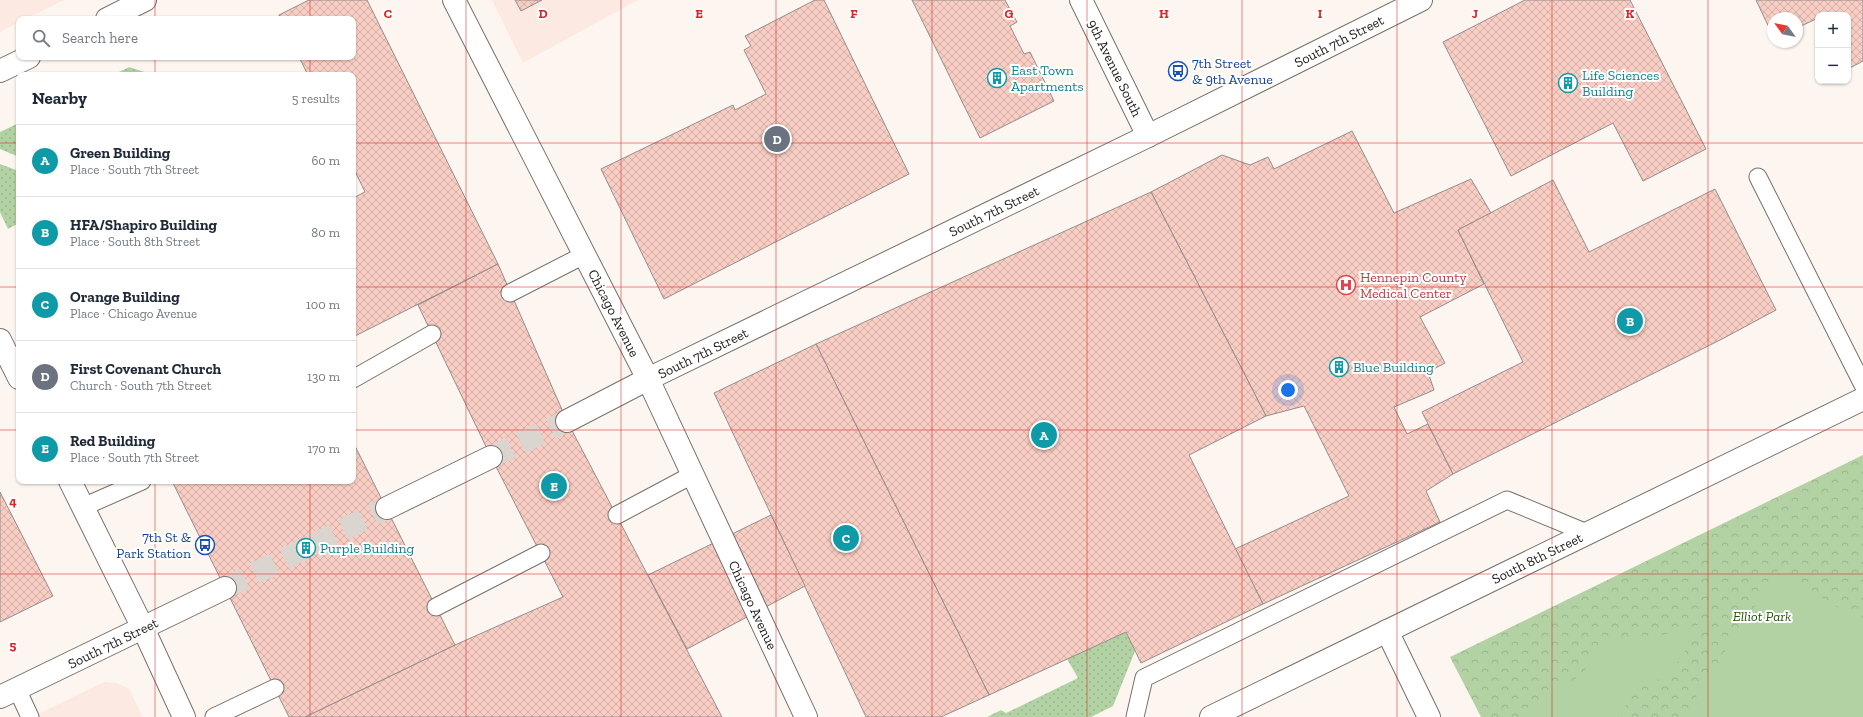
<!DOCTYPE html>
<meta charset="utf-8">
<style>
body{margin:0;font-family:"Zilla Slab",serif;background:#f6f6f7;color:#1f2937}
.controls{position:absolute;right:12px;top:12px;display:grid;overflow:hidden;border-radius:8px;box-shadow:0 1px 3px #0004}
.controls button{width:36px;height:36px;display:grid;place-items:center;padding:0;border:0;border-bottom:1px solid #e0e1e3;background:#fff;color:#1f2937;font:20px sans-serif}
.compass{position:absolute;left:1767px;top:12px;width:36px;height:36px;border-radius:50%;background:#fff;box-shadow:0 1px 3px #0004;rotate:303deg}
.you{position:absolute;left:1288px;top:390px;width:14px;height:14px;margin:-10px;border:3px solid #fff;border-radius:50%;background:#1a73e8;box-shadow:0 0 0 6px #1a73e833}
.badge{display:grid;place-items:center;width:26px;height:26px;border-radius:50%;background:#298054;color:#fff;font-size:13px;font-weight:700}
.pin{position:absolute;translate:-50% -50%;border:2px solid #fff;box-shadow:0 1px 4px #0006}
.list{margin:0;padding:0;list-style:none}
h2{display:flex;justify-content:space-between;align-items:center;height:52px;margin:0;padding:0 16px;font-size:17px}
h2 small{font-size:13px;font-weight:400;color:#747a83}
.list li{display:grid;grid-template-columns:26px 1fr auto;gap:12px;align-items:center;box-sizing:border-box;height:72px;padding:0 16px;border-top:1px solid #e0e1e3}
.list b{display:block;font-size:15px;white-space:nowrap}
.list p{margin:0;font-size:13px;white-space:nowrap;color:#747a83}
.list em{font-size:13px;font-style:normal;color:#747a83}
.icon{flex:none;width:22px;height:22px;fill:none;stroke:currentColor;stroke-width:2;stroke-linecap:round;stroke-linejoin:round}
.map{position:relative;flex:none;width:1863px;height:717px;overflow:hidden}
.search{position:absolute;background:#fff;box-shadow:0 1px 3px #0004;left:16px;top:16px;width:340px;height:44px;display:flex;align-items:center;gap:10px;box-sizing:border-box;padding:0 14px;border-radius:8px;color:#747a83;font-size:15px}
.panel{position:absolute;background:#fff;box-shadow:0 1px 3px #0004;left:16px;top:72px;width:340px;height:412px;border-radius:8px}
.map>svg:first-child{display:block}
.commercial{fill:#fce9e1}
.grass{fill:url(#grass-dots)}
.park{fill:url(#park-crowns)}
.pitch{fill:#b2d2a3}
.building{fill:url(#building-cross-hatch);stroke:#968d8b}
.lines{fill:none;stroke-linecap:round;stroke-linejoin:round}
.secondary-tunnel{stroke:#dbd5cf;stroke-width:22;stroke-dasharray:22 11;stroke-linecap:butt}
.service-casing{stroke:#77716c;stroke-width:19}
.minor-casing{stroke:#77716c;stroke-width:24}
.tertiary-casing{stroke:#77716c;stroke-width:24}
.secondary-casing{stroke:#77716c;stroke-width:24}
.service{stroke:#fff;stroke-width:17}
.minor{stroke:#fff;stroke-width:22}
.tertiary{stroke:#fff;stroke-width:22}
.secondary{stroke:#fff;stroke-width:22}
.grid{fill:none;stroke:#d62828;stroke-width:1;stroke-opacity:0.55}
.labels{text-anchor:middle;stroke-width:4;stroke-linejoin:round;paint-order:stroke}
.street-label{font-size:14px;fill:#1c1917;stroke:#fff}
.transit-label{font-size:14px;fill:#164399;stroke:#fff;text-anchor:start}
.culture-label{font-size:14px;fill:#0d838f;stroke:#fff;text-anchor:start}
.health-label{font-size:14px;fill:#be3a42;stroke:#fff;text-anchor:start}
.park-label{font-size:14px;font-style:italic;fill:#245000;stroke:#fff}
.grid-label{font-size:13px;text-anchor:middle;font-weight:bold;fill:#d62828;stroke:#fff;stroke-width:4;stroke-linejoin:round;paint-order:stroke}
</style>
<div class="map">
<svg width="1863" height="717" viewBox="0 0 1863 717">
<defs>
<pattern id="grass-dots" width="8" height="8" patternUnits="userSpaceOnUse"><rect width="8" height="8" fill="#b2d2a3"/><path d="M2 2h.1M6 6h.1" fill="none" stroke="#98b48c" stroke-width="1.8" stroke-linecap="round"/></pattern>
<pattern id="park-crowns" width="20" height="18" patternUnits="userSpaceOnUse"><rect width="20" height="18" fill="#b2d2a3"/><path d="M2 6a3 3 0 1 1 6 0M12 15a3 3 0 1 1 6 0" fill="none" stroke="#98b48c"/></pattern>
<pattern id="building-cross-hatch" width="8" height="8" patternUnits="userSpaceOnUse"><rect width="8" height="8" fill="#f8cdc3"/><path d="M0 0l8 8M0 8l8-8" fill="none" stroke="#d4afa7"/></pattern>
</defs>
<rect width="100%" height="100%" fill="#fdf6f0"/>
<g class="commercial">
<polygon points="0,0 64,0 26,19 19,19 19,22 0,32"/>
<polygon points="492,0 638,0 523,63"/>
<polygon points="104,682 117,683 129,689 143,717 32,717"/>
</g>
<g class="grass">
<polygon points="129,67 154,75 113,75"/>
<polygon points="19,123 19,157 0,149 0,132"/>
<polygon points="0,164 19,171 19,223 8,229 0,212"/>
<polygon points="1126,632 1135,651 1113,706 1091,717 987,717 1001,710 1006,713 1078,678 1067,659"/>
</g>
<polygon class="park" points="1863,455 1863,717 1481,717 1450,657"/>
<g class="pitch">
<polygon points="1779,569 1863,624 1863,717 1683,717"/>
<polygon points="1704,623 1668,676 1638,686 1618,717 1529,717 1525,709 1580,676 1609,639 1642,641"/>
</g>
<g class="building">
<polygon points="309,0 367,0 498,264 353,337 353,198 365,192 353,167 353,75 308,75 299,57 353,57 353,19 280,19 279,15"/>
<polygon points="515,0 542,0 521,11"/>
<polygon points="815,0 824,0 909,174 664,299 601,169 733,105 735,110 766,94 744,50 751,46 745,36"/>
<polygon points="912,0 1005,0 1017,22 1010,26 1024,54 1030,52 1054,101 980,138"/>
<polygon points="1525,0 1630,0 1706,149 1643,181 1613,123 1511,176 1443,42"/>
<polygon points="1756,0 1863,0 1863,61 1848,69 1848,15 1818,15 1818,18 1797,28 1797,18 1773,18 1773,36"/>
<polygon points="1352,131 1394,213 1471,179 1491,213 1458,230 1484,284 1420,317 1445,363 1428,372 1434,390 1394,407 1407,434 1428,424 1453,474 1426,491 1440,522 1263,604 1235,549 1349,496 1304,406 1266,416 1151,192 1222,155 1250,165 1268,157 1274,169"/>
<polygon points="1553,180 1589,252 1715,189 1776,310 1722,339 1453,474 1422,412 1523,362 1458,230"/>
<polygon points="1151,192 1266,416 1189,455 1263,604 1141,663 1126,632 989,695 816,344"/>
<polygon points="498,264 567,421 722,717 305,717 455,645 563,597 491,457 418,305"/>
<polygon points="816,344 989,695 941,717 866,717 714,393"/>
<polygon points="353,442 455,645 305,717 289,717 172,481 353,481"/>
<polygon points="0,492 53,596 0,622"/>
<polygon points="771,515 805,586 687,649 648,575"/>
</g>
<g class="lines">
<g class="secondary-tunnel">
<polyline points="491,457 567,421"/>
<polyline points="225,588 387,508"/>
</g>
<g class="service-casing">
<g id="service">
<polyline points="1758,177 1863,385"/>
<polyline points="510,293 584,255"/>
<polyline points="353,379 432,334"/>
<polyline points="83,507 142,481"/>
<polyline points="617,515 692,475"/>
<polyline points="436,607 541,553"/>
<polyline points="17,689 30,717"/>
<polyline points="214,717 275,688"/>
<polyline points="1135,717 1144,678 1507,500 1587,533"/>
</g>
</g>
<g class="minor-casing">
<g id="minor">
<polyline points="1081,0 1148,136"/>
<polyline points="1387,631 1429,717"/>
</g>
</g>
<g class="tertiary-casing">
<g id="tertiary">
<polyline points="454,0 648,379 806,717"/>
<polyline points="0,340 19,378"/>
<polyline points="70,481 143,628 184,717"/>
</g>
</g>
<g class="secondary-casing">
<g id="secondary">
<polyline points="107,19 145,0"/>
<polyline points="0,71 29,57"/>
<polyline points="567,421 648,379 1148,136 1421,0"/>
<polyline points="387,508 491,457"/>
<polyline points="0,697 225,588"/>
<polyline points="1211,717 1863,399"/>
</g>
</g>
<use href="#service" class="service"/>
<use href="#minor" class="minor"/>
<use href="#tertiary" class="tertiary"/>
<use href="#secondary" class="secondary"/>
</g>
<path class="grid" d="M155 0V19M310 0V19M466 0V717M621 0V717M776 0V717M932 0V717M1087 0V717M1242 0V717M1397 0V717M1552 0V717M1708 0V717M155 57V75M310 57V75M0 143H19M353 143H1863M0 287H19M353 287H1863M0 430H19M353 430H1863M155 481V717M310 481V717M0 574H1863"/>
<defs>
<g id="bus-ring" transform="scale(1)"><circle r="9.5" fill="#fff" stroke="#1a4fb4" stroke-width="1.5"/><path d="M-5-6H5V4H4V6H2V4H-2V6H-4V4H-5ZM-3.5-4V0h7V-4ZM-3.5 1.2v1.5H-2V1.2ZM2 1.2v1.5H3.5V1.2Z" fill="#1a4fb4"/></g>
<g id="building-ring" transform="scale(1)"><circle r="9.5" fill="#fff" stroke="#0f9aa8" stroke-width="1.5"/><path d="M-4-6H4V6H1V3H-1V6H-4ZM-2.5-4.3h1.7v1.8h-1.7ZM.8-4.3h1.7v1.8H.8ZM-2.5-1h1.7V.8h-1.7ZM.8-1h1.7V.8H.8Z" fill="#0f9aa8"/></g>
<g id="hospital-ring" transform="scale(1)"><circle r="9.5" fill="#fff" stroke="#e0444e" stroke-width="1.5"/><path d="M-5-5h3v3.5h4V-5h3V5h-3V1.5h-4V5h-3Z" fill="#e0444e"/></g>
</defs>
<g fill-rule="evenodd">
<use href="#bus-ring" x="1178" y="71"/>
<use href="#building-ring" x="997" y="78"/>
<use href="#building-ring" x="1568" y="83"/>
<use href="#hospital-ring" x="1346" y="285"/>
<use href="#building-ring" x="1339" y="367"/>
<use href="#bus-ring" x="205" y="545"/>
<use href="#building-ring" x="306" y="548"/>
</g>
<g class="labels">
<g class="street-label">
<text transform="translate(1339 41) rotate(-27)" y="5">South 7th Street</text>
<text transform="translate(1115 68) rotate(64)" y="5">9th Avenue South</text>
<text transform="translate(994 211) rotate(-26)" y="5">South 7th Street</text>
<text transform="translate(614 313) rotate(63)" y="5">Chicago Avenue</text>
<text transform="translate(703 353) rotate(-26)" y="5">South 7th Street</text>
<text transform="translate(1537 558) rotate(-26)" y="5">South 8th Street</text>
<text transform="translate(753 605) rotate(65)" y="5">Chicago Avenue</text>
<text transform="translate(113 643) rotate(-26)" y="5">South 7th Street</text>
</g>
<g class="transit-label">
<text x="1192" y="68">7th Street<tspan x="1192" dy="16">&amp; 9th Avenue</tspan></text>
<text x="191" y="542" text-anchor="end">7th St &amp;<tspan x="191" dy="16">Park Station</tspan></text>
</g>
<g class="culture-label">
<text x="1011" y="75">East Town<tspan x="1011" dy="16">Apartments</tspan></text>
<text x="1582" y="80">Life Sciences<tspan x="1582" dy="16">Building</tspan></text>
<text x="1353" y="372">Blue Building</text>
<text x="320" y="553">Purple Building</text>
</g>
<g class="health-label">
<text x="1360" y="282">Hennepin County<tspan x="1360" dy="16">Medical Center</tspan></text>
</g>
<g class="park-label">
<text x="1762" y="621">Elliot Park</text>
</g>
</g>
<g class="grid-label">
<text x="388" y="18">C</text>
<text x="543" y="18">D</text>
<text x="699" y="18">E</text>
<text x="854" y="18">F</text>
<text x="1009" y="18">G</text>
<text x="1164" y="18">H</text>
<text x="1320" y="18">I</text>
<text x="1475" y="18">J</text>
<text x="1630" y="18">K</text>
<text x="13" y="506">4</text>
<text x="13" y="650">5</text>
</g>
</svg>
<div class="controls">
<button>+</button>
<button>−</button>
</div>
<svg class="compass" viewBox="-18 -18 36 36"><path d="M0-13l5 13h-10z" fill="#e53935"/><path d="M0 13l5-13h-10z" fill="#747a83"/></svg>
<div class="you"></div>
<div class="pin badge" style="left:1044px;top:435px;background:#0f9aa8">A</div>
<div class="pin badge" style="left:1630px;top:321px;background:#0f9aa8">B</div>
<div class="pin badge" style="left:846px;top:538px;background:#0f9aa8">C</div>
<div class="pin badge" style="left:777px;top:139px;background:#6b7280">D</div>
<div class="pin badge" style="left:554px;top:486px;background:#0f9aa8">E</div>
<div class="search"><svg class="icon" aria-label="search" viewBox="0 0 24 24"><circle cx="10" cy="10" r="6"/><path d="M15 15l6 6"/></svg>Search here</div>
<section class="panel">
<h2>Nearby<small>5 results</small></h2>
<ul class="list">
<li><span class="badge" style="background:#0f9aa8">A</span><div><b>Green Building</b><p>Place · South 7th Street</p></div><em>60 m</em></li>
<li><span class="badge" style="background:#0f9aa8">B</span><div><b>HFA/Shapiro Building</b><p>Place · South 8th Street</p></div><em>80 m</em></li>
<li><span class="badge" style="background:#0f9aa8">C</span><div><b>Orange Building</b><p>Place · Chicago Avenue</p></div><em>100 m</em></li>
<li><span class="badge" style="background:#6b7280">D</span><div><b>First Covenant Church</b><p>Church · South 7th Street</p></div><em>130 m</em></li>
<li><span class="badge" style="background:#0f9aa8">E</span><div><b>Red Building</b><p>Place · South 7th Street</p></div><em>170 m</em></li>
</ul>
</section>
</div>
